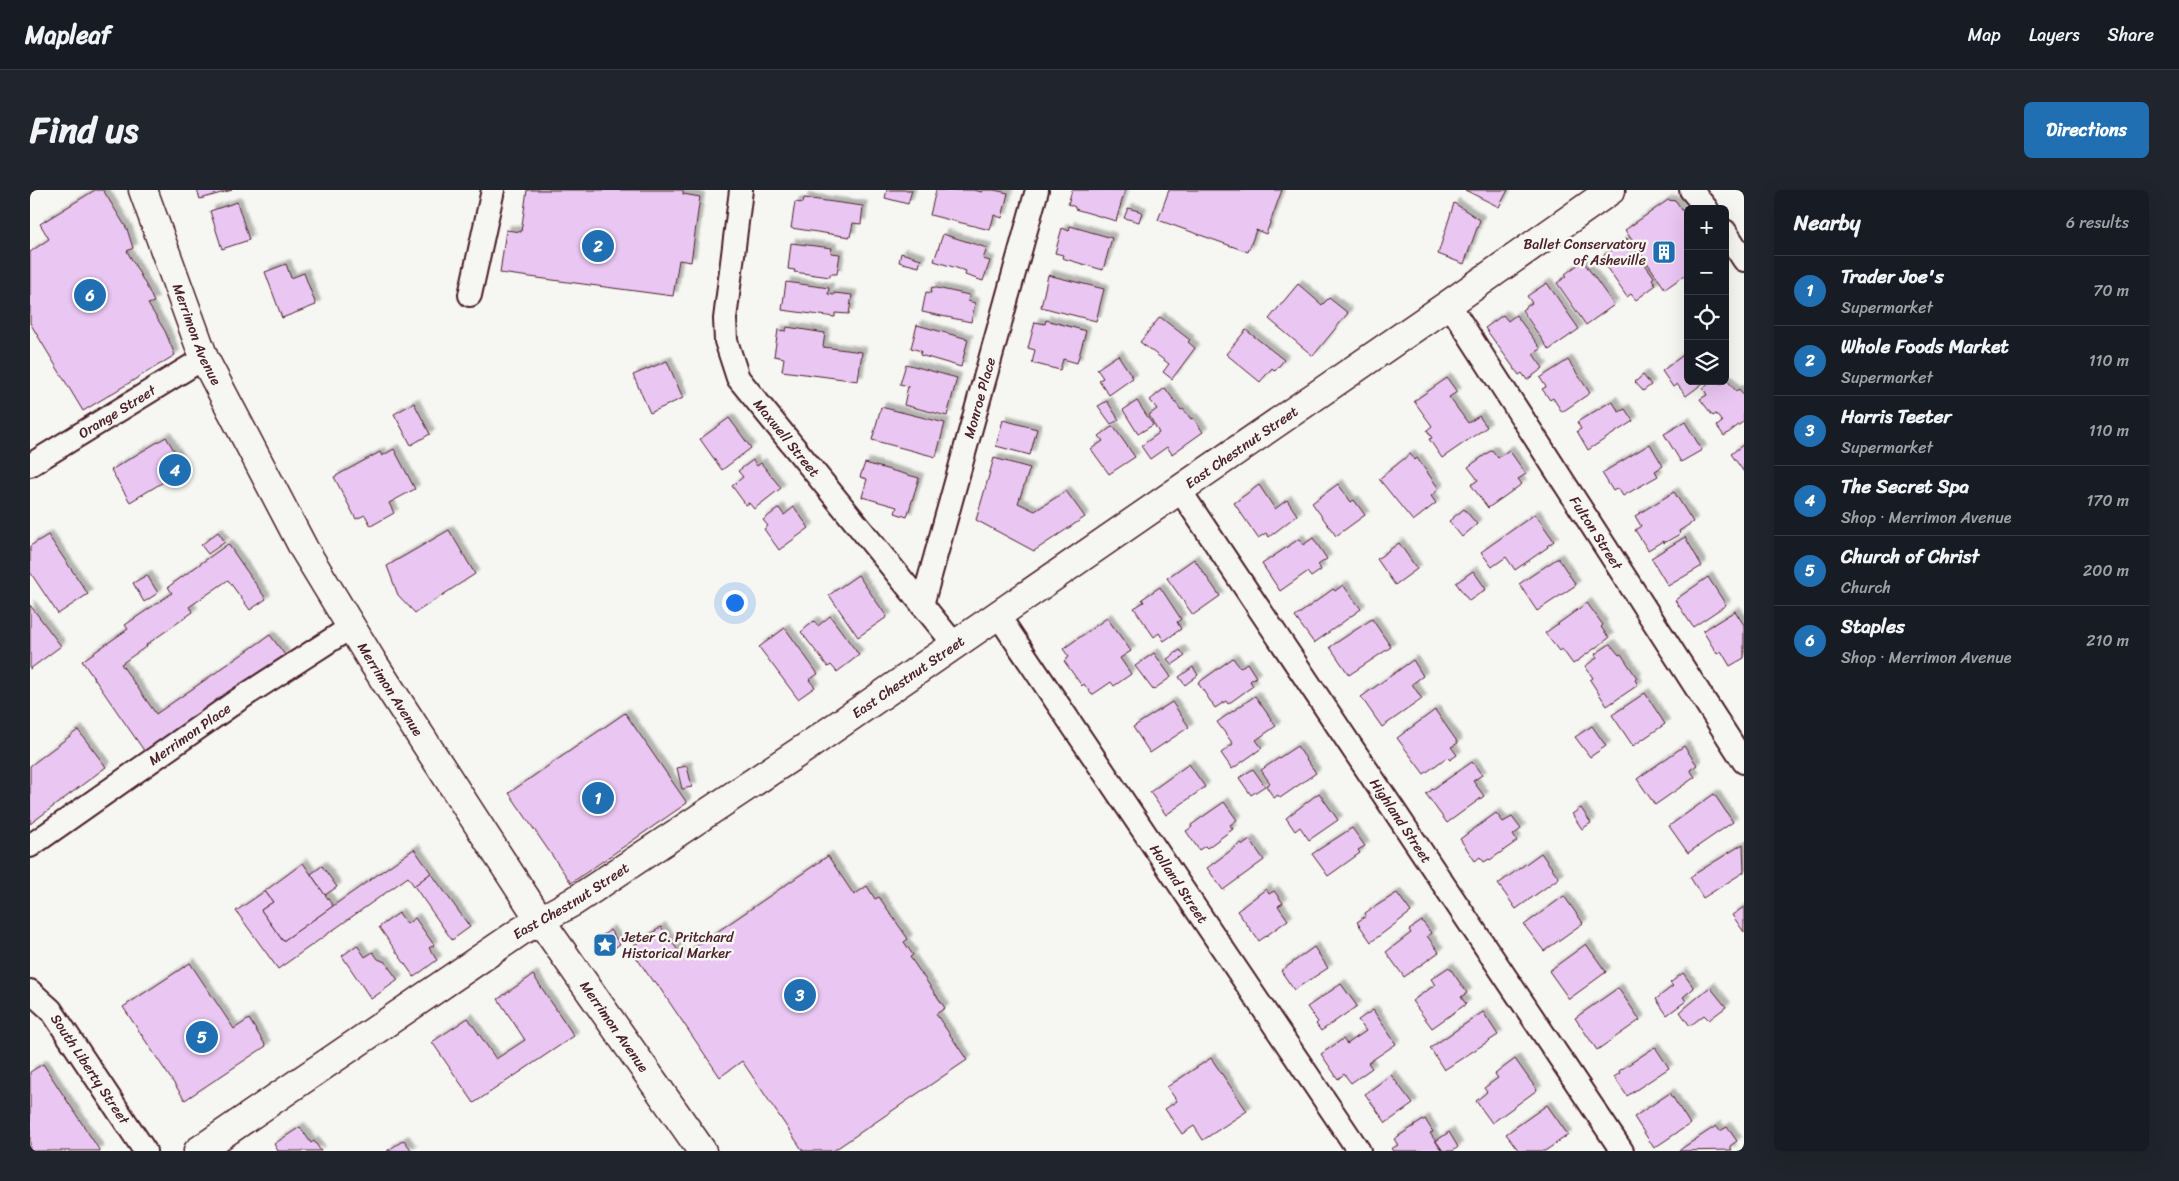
<!DOCTYPE html>
<meta charset="utf-8">
<style>
body{margin:0;font-family:Sriracha,sans-serif;background:#20242c;color:#f1f3f6}
.controls{position:absolute;right:15px;top:15px;display:grid;overflow:hidden;border-radius:8px;box-shadow:0 5px 20px #0002}
.controls button{width:45px;height:45px;display:grid;place-items:center;padding:0;border:0;border-bottom:1px solid #363941;background:#171b24;color:#f1f3f6;font:25px sans-serif}
.you{position:absolute;left:704px;top:412px;width:18px;height:18px;margin:-12px;border:4px solid #fff;border-radius:50%;background:#1a73e8;box-shadow:0 0 0 8px #1a73e833}
.badge{display:grid;place-items:center;width:32px;height:32px;border-radius:50%;background:#1f6fb2;color:#fff;font-size:16px;font-weight:700}
.pin{position:absolute;translate:-50% -50%;border:2px solid #fff;box-shadow:0 1px 5px #0006}
.list{margin:0;padding:0;list-style:none}
h2{display:flex;justify-content:space-between;align-items:center;height:65px;margin:0;padding:0 20px;font-size:21px}
h2 small{font-size:16px;font-weight:400;color:#9ea1a6}
.list li{display:grid;grid-template-columns:32px 1fr auto;gap:15px;align-items:center;box-sizing:border-box;height:70px;padding:0 20px;border-top:1px solid #363941}
.list b{display:block;font-size:19px;white-space:nowrap}
.list p{margin:0;font-size:16px;white-space:nowrap;color:#9ea1a6}
.list em{font-size:16px;font-style:normal;color:#9ea1a6}
.icon{flex:none;width:28px;height:28px;fill:none;stroke:currentColor;stroke-width:2;stroke-linecap:round;stroke-linejoin:round}
.map{position:relative;flex:none;width:1714px;height:961px;overflow:hidden;border-radius:8px}
header{display:flex;align-items:center;gap:30px;box-sizing:border-box;height:70px;padding:0 25px;background:#171b24;border-bottom:1px solid #363941}
header strong{font-size:24px}
nav{display:flex;gap:28px;margin-inline-start:auto;font-size:18px}
.intro{display:flex;align-items:center;justify-content:space-between;box-sizing:border-box;height:120px;padding:0 30px}
h1{margin:0;font-size:35px}
.button{padding:12px 22px;border-radius:8px;background:#1f6fb2;color:#fff;font-size:18px;font-weight:700}
main{display:flex;gap:30px;padding:0 30px}
aside{flex:1;background:#171b24;border-radius:8px;box-shadow:0 5px 20px #0002}
.map>svg:first-child{display:block}
.building{fill:#eac6f2;stroke:#4a1f2b;filter:url(#shadow)}
.lines{fill:none;stroke-linecap:round;stroke-linejoin:round}
.minor-casing{stroke:#4a1f2b;stroke-width:26}
.tertiary-casing{stroke:#4a1f2b;stroke-width:31}
.primary-casing{stroke:#4a1f2b;stroke-width:31}
.minor{stroke:#f6f6f2;stroke-width:22}
.tertiary{stroke:#f6f6f2;stroke-width:28}
.primary{stroke:#f6f6f2;stroke-width:28}
.labels{text-anchor:middle;stroke-width:5;stroke-linejoin:round;paint-order:stroke}
.poi-label{font-size:14px;fill:#4a1f2b;stroke:#f6f6f2;text-anchor:end}
.street-label{font-size:14px;fill:#4a1f2b;stroke:#f6f6f2}
</style>
<header>
<strong>Mapleaf</strong>
<nav><a>Map</a><a>Layers</a><a>Share</a></nav>
</header>
<div class="intro"><h1>Find us</h1><a class="button">Directions</a></div>
<main>
<div class="map">
<svg width="1714" height="961" viewBox="0 0 1714 961">
<defs>
<filter id="shadow"><feDropShadow dx="4.5" dy="-4.5" stdDeviation="1" flood-color="#0004"/></filter>
</defs>
<rect width="100%" height="100%" fill="#f6f6f2"/>
<filter id="ink" filterUnits="userSpaceOnUse"><feTurbulence type="fractalNoise" baseFrequency=".02" numOctaves="2"/><feDisplacementMap in="SourceGraphic" scale="10" xChannelSelector="R" yChannelSelector="G"/><feConvolveMatrix kernelMatrix="1 2 1 2 8 2 1 2 1" color-interpolation-filters="sRGB"/></filter>
<g filter="url(#ink)">
<g class="building">
<polygon points="65,0 73,0 97,39 103,58 97,61 118,99 124,112 118,114 135,141 145,165 53,221 0,133 0,62 19,49 10,34"/>
<polygon points="167,0 202,0 170,9"/>
<polygon points="497,0 653,0 653,4 670,7 661,72 649,70 643,106 470,83 476,40 491,42"/>
<polygon points="857,0 882,0 878,14 855,8"/>
<polygon points="906,0 943,0 952,2 952,0 964,0 978,3 972,28 964,25 960,40 900,25"/>
<polygon points="1042,0 1095,0 1086,31 1045,19 1045,17 1038,14"/>
<polygon points="1139,0 1252,0 1236,44 1226,40 1218,62 1128,30"/>
<polygon points="1435,0 1478,0 1469,17"/>
<polygon points="774,8 833,16 831,34 823,33 820,47 761,38 765,12 773,13"/>
<polygon points="1638,10 1646,11 1658,29 1658,83 1635,99 1595,40"/>
<polygon points="207,12 219,50 192,59 180,21"/>
<polygon points="1424,13 1450,30 1434,74 1408,64"/>
<polygon points="1098,18 1112,22 1109,32 1094,28"/>
<polygon points="1040,36 1082,48 1073,80 1032,68 1033,65 1025,63 1032,38 1039,41"/>
<polygon points="913,44 957,58 953,69 960,71 953,91 935,85 936,81 904,71"/>
<polygon points="1597,49 1624,87 1622,89 1626,95 1606,110 1601,104 1597,107 1570,68"/>
<polygon points="761,53 802,58 801,63 810,64 807,84 800,84 800,87 764,82 765,80 758,79"/>
<polygon points="871,63 891,69 889,77 869,72"/>
<polygon points="1553,71 1584,115 1556,135 1527,93 1537,86 1535,84"/>
<polygon points="256,74 261,88 274,83 286,115 252,128 235,82"/>
<polygon points="1018,85 1074,99 1066,131 1011,117"/>
<polygon points="756,92 799,98 798,104 804,105 804,103 822,105 819,124 805,123 805,127 752,120"/>
<polygon points="1517,93 1549,139 1519,160 1492,120 1502,113 1497,106"/>
<polygon points="1268,94 1292,115 1299,108 1318,123 1283,166 1239,129"/>
<polygon points="902,97 939,105 938,111 945,113 941,132 892,122 896,102 901,103"/>
<polygon points="1473,125 1478,131 1486,125 1511,159 1503,164 1513,178 1497,190 1492,183 1489,185 1455,138"/>
<polygon points="1130,127 1160,150 1158,152 1165,158 1142,189 1133,182 1139,174 1110,152"/>
<polygon points="1016,130 1056,141 1047,173 1033,169 1030,180 1002,173 1005,160 998,158 1005,132 1015,134"/>
<polygon points="887,135 938,149 931,177 890,165 891,161 881,158"/>
<polygon points="757,137 795,143 793,157 832,162 828,191 752,181 754,168 744,166 748,140 756,141"/>
<polygon points="1216,140 1254,170 1245,181 1242,178 1230,192 1196,164"/>
<polygon points="1656,163 1658,164 1658,191 1676,191 1656,206 1647,194 1643,197 1632,181"/>
<polygon points="1088,165 1103,188 1079,205 1069,190 1073,188 1067,179"/>
<polygon points="1538,170 1560,203 1532,222 1523,208 1520,210 1512,199 1516,197 1510,188"/>
<polygon points="637,171 653,208 620,223 603,185"/>
<polygon points="876,174 927,188 917,226 874,215 878,196 870,194"/>
<polygon points="1613,185 1621,195 1613,201 1605,192"/>
<polygon points="1417,188 1427,202 1419,207 1438,233 1449,226 1457,237 1412,268 1399,249 1402,248 1397,240 1402,236 1384,211"/>
<polygon points="1697,190 1706,201 1709,199 1714,206 1714,231 1694,246 1687,236 1692,232 1686,224 1683,226 1670,209 1677,205 1673,198 1683,191 1689,191 1691,194"/>
<polygon points="1135,198 1151,220 1153,219 1161,229 1163,228 1173,242 1142,264 1137,257 1120,269 1111,256 1129,243 1119,225 1127,219 1120,210"/>
<polygon points="1077,211 1089,230 1081,234 1068,216"/>
<polygon points="1107,211 1123,235 1108,244 1093,220"/>
<polygon points="1582,211 1589,222 1595,219 1603,231 1558,260 1547,241 1551,239 1547,232"/>
<polygon points="384,213 400,244 381,255 364,224"/>
<polygon points="851,217 915,233 906,267 842,250"/>
<polygon points="699,228 721,258 692,280 670,249"/>
<polygon points="973,230 1007,239 1000,265 966,256"/>
<polygon points="1655,232 1672,260 1651,272 1634,244"/>
<polygon points="1083,236 1105,267 1079,284 1061,259 1073,251 1069,246"/>
<polygon points="136,247 155,279 100,312 81,280"/>
<polygon points="1620,254 1633,276 1625,281 1628,286 1593,306 1588,298 1583,301 1572,283"/>
<polygon points="1714,254 1714,282 1701,264"/>
<polygon points="364,259 385,299 359,313 364,323 341,336 335,325 326,329 304,287 350,262 352,266"/>
<polygon points="1462,260 1468,268 1479,260 1496,284 1488,289 1492,294 1458,318 1441,295 1448,290 1438,277"/>
<polygon points="1380,264 1385,270 1387,268 1409,299 1401,306 1406,313 1383,331 1349,289"/>
<polygon points="964,268 1000,278 988,313 1005,321 1036,301 1055,327 1004,361 946,330"/>
<polygon points="723,270 727,276 731,273 751,298 724,319 719,313 716,315 702,296 713,287 708,281"/>
<polygon points="835,273 889,288 877,327 865,323 867,317 832,307 837,289 830,287"/>
<polygon points="1308,294 1321,312 1324,310 1335,325 1306,346 1282,313"/>
<polygon points="1229,295 1245,319 1257,310 1267,325 1239,347 1236,343 1228,348 1204,313"/>
<polygon points="1644,302 1663,332 1649,341 1650,344 1634,353 1633,351 1618,360 1605,340 1611,336 1605,326"/>
<polygon points="764,317 779,338 749,360 734,339 738,336 733,330 749,318 754,325"/>
<polygon points="1434,319 1447,334 1432,347 1419,331"/>
<polygon points="1505,324 1524,351 1517,356 1518,357 1485,380 1476,367 1462,377 1451,362"/>
<polygon points="419,340 445,384 385,423 368,405 357,376"/>
<polygon points="188,342 195,352 178,364 171,355"/>
<polygon points="18,345 58,404 28,424 0,382 0,356"/>
<polygon points="1655,347 1672,376 1638,396 1621,368"/>
<polygon points="1283,348 1297,369 1288,375 1291,380 1281,387 1277,382 1250,401 1232,374 1269,349 1273,355"/>
<polygon points="1369,353 1387,379 1365,395 1347,369"/>
<polygon points="198,354 236,409 220,420 198,390 159,417 163,422 116,455 117,456 91,474 126,524 240,445 255,465 115,562 52,471 98,439 95,435 142,403 138,397"/>
<polygon points="1528,368 1546,395 1507,421 1489,394"/>
<polygon points="1164,369 1190,406 1163,425 1137,388"/>
<polygon points="1443,381 1456,399 1439,411 1426,393"/>
<polygon points="117,385 128,403 114,412 103,393"/>
<polygon points="828,385 857,427 828,447 799,405"/>
<polygon points="1678,387 1696,415 1663,437 1645,410"/>
<polygon points="1313,395 1331,419 1284,453 1265,427 1303,399 1305,401"/>
<polygon points="1130,397 1151,429 1147,432 1151,439 1134,451 1129,443 1124,447 1104,418 1114,412 1112,409"/>
<polygon points="1557,413 1573,435 1571,437 1579,448 1543,474 1532,459 1529,461 1515,443"/>
<polygon points="0,415 31,456 0,479"/>
<polygon points="1705,421 1714,435 1714,468 1700,476 1691,461 1687,464 1673,441"/>
<polygon points="800,426 829,465 807,482 801,475 798,477 771,442 784,431 788,436"/>
<polygon points="1077,428 1101,461 1090,468 1101,484 1084,496 1081,492 1062,505 1054,494 1052,496 1034,471 1039,467 1033,459"/>
<polygon points="1342,429 1361,457 1319,485 1300,457"/>
<polygon points="755,438 788,484 779,490 785,497 768,509 729,457"/>
<polygon points="1580,454 1589,465 1591,464 1607,488 1605,490 1608,495 1577,516 1560,490 1563,488 1555,476 1567,468 1565,464"/>
<polygon points="1150,460 1155,466 1142,475 1137,469"/>
<polygon points="1124,463 1141,487 1123,500 1105,476"/>
<polygon points="1203,468 1210,478 1217,473 1226,487 1220,491 1223,496 1198,514 1196,511 1185,518 1168,493"/>
<polygon points="1383,470 1393,486 1382,494 1392,509 1352,537 1331,507"/>
<polygon points="1163,477 1168,485 1155,495 1149,487"/>
<polygon points="1615,503 1635,534 1603,556 1582,525"/>
<polygon points="1225,506 1246,536 1226,550 1232,558 1202,579 1191,563 1203,554 1187,532"/>
<polygon points="1142,512 1159,537 1120,563 1103,537"/>
<polygon points="1405,520 1428,553 1421,557 1427,565 1420,570 1417,567 1394,584 1367,548"/>
<polygon points="595,523 657,613 541,693 479,603"/>
<polygon points="1562,536 1576,556 1560,567 1545,547"/>
<polygon points="48,540 76,577 0,634 0,576"/>
<polygon points="1267,556 1286,583 1250,608 1248,605 1244,608 1236,596 1240,593 1231,580"/>
<polygon points="1654,556 1667,575 1660,580 1665,587 1625,615 1607,589"/>
<polygon points="1442,572 1452,585 1443,591 1454,606 1417,633 1396,604"/>
<polygon points="1159,574 1175,597 1136,625 1120,602"/>
<polygon points="657,576 662,597 652,599 647,578"/>
<polygon points="1223,579 1235,596 1221,605 1209,588"/>
<polygon points="1289,603 1308,630 1279,650 1270,637 1265,641 1256,628"/>
<polygon points="1684,604 1703,632 1658,663 1639,636"/>
<polygon points="1194,612 1207,630 1200,635 1203,639 1177,658 1175,656 1169,660 1156,641 1162,637 1161,635"/>
<polygon points="1551,618 1561,633 1552,639 1542,624"/>
<polygon points="1466,623 1473,632 1482,627 1491,639 1483,645 1487,651 1460,670 1459,669 1454,672 1450,667 1445,671 1430,649"/>
<polygon points="1322,638 1335,656 1328,660 1330,663 1298,686 1282,664"/>
<polygon points="1220,650 1234,670 1193,700 1177,678 1211,653 1213,655"/>
<polygon points="1713,654 1714,682 1673,708 1660,687"/>
<polygon points="384,659 401,683 384,696 378,687 248,779 206,721 235,701 243,712 231,720 253,751"/>
<polygon points="1511,663 1529,688 1486,719 1468,694"/>
<polygon points="798,666 824,705 837,696 845,709 849,707 878,749 874,752 883,765 880,767 915,818 906,824 937,870 803,961 773,961 712,871 690,887 625,791 623,792 600,758 631,737 652,766"/>
<polygon points="273,673 303,716 253,751 231,720 243,712 235,701"/>
<polygon points="292,676 307,697 295,705 281,684"/>
<polygon points="401,683 440,737 422,750 384,696"/>
<polygon points="1236,699 1239,704 1244,701 1253,713 1248,716 1258,730 1229,751 1207,721"/>
<polygon points="1367,703 1381,722 1341,752 1327,732 1336,726 1335,723"/>
<polygon points="1534,706 1553,733 1514,761 1494,735"/>
<polygon points="1714,717 1714,742 1702,725"/>
<polygon points="369,723 377,734 385,728 404,755 399,758 407,770 384,787 349,737"/>
<polygon points="1392,731 1401,743 1397,746 1409,762 1374,787 1356,762 1381,743 1379,740"/>
<polygon points="580,740 590,754 583,759 573,745"/>
<polygon points="1556,754 1576,782 1539,809 1519,781"/>
<polygon points="327,755 335,767 343,762 348,769 355,772 368,790 341,809 312,766"/>
<polygon points="1284,757 1298,778 1264,800 1251,781"/>
<polygon points="160,773 204,839 219,829 236,856 155,910 93,817"/>
<polygon points="1419,777 1437,803 1431,807 1436,814 1402,838 1382,811 1405,795 1401,789"/>
<polygon points="1653,783 1664,798 1653,807 1656,811 1637,825 1626,809 1643,796 1640,793"/>
<polygon points="503,785 544,846 444,913 402,852 438,828 466,869 495,850 468,809"/>
<polygon points="1311,794 1327,816 1291,841 1286,834 1288,832 1277,817"/>
<polygon points="1680,797 1696,817 1679,830 1674,825 1660,836 1650,822"/>
<polygon points="1588,798 1610,830 1567,860 1545,828"/>
<polygon points="1343,820 1366,854 1338,873 1342,878 1321,893 1314,884 1308,889 1291,864 1313,849 1317,854 1336,841 1328,830"/>
<polygon points="1453,822 1468,845 1414,880 1400,858"/>
<polygon points="1625,857 1639,878 1597,906 1584,887 1590,883 1589,881"/>
<polygon points="1181,868 1217,921 1173,950 1164,936 1152,944 1135,919 1147,911 1137,897"/>
<polygon points="1485,869 1507,900 1462,933 1446,911 1457,902 1454,898 1468,888 1465,884"/>
<polygon points="13,874 70,961 0,961 0,882"/>
<polygon points="1361,885 1383,914 1356,933 1335,904"/>
<polygon points="1640,903 1660,934 1624,958 1604,927"/>
<polygon points="1517,915 1538,945 1515,961 1489,961 1476,944"/>
<polygon points="1395,929 1403,942 1400,943 1412,961 1363,961 1361,959 1368,955 1364,949"/>
<polygon points="1686,936 1690,941 1697,937 1707,951 1700,956 1702,960 1648,961"/>
<polygon points="270,937 281,953 284,951 291,961 248,961 244,954"/>
<polygon points="1419,942 1428,957 1423,961 1413,961 1406,951"/>
<polygon points="374,950 382,961 357,961"/>
</g>
<g class="lines">
<g class="minor-casing">
<g id="minor">
<path id="s1" d="M711 0 695 129 696 151 708 188 925 455"/>
<polyline points="1661,0 1677,19"/>
<polyline points="1695,41 1714,70"/>
<polyline points="440,105 463,0"/>
<path id="s2" d="M1419 114 1714 572"/>
<path id="s3" d="M0 275 174 168"/>
<path id="s4" d="M1149 299 1592 961"/>
<path id="s5" d="M892 415 1007 0"/>
<path id="s6" d="M968 425 1329 961"/>
<path id="s7" d="M0 656 208 510 321 437"/>
<path id="s8" d="M0 801 21 820 115 961"/>
</g>
</g>
<g class="tertiary-casing">
<g id="tertiary">
<path id="s9" d="M168 961 491 741 543 712 775 558 1419 114 1581 0"/>
</g>
</g>
<g class="primary-casing">
<g id="primary">
<path id="s10" d="M113 0 174 168 274 359 342 471 510 730 672 961"/>
</g>
</g>
<use href="#minor" class="minor"/>
<use href="#tertiary" class="tertiary"/>
<use href="#primary" class="primary"/>
</g>
</g>
<defs>
<g id="building-square" transform="scale(1.25)"><rect x="-9" y="-9" width="18" height="18" rx="4" fill="#1f6fb2" stroke="#f6f6f2"/><path d="M-4-6H4V6H1V3H-1V6H-4ZM-2.5-4.3h1.7v1.8h-1.7ZM.8-4.3h1.7v1.8H.8ZM-2.5-1h1.7V.8h-1.7ZM.8-1h1.7V.8H.8Z" fill="#fff"/></g>
<g id="sight-square" transform="scale(1.25)"><rect x="-9" y="-9" width="18" height="18" rx="4" fill="#1f6fb2" stroke="#f6f6f2"/><path d="M0-6L1.8-2.2L6-1.7L2.9 1.2L3.7 5.4L0 3.3L-3.7 5.4L-2.9 1.2L-6-1.7L-1.8-2.2Z" fill="#fff"/></g>
</defs>
<g fill-rule="evenodd">
<use href="#building-square" x="1634" y="62"/>
<use href="#sight-square" x="575" y="755"/>
</g>
<g class="labels">
<g class="poi-label">
<text x="1616" y="59">Ballet Conservatory<tspan x="1616" dy="16">of Asheville</tspan></text>
<text x="592" y="752" text-anchor="start">Jeter C. Pritchard<tspan x="592" dy="16">Historical Marker</tspan></text>
</g>
<g class="street-label">
<text dy="5" stroke="none"><textPath href="#s10" startOffset="154">Merrimon Avenue</textPath></text>
<text dy="5" stroke="none"><textPath href="#s5" startOffset="215">Monroe Place</textPath></text>
<text dy="5" stroke="none"><textPath href="#s3" startOffset="102">Orange Street</textPath></text>
<text dy="5" stroke="none"><textPath href="#s1" startOffset="268">Maxwell Street</textPath></text>
<text dy="5" stroke="none"><textPath href="#s9" startOffset="1259">East Chestnut Street</textPath></text>
<text dy="5" stroke="none"><textPath href="#s2" startOffset="272">Fulton Street</textPath></text>
<text dy="5" stroke="none"><textPath href="#s9" startOffset="854">East Chestnut Street</textPath></text>
<text dy="5" stroke="none"><textPath href="#s10" startOffset="559">Merrimon Avenue</textPath></text>
<text dy="5" stroke="none"><textPath href="#s7" startOffset="195">Merrimon Place</textPath></text>
<text dy="5" stroke="none"><textPath href="#s4" startOffset="399">Highland Street</textPath></text>
<text dy="5" stroke="none"><textPath href="#s6" startOffset="324">Holland Street</textPath></text>
<text dy="5" stroke="none"><textPath href="#s9" startOffset="449">East Chestnut Street</textPath></text>
<text dy="5" stroke="none"><textPath href="#s10" startOffset="964">Merrimon Avenue</textPath></text>
<text dy="5" stroke="none"><textPath href="#s8" startOffset="99">South Liberty Street</textPath></text>
</g>
</g>
</svg>
<div class="controls">
<button>+</button>
<button>−</button>
<button><svg class="icon" aria-label="locate" viewBox="0 0 24 24"><circle cx="12" cy="12" r="6"/><path d="M12 2v4M12 18v4M2 12h4M18 12h4"/></svg></button>
<button><svg class="icon" aria-label="layers" viewBox="0 0 24 24"><path d="M12 4l9 5-9 5-9-5zM3 14l9 5 9-5"/></svg></button>
</div>
<div class="you"></div>
<div class="pin badge" style="left:568px;top:608px">1</div>
<div class="pin badge" style="left:568px;top:56px">2</div>
<div class="pin badge" style="left:770px;top:805px">3</div>
<div class="pin badge" style="left:145px;top:280px">4</div>
<div class="pin badge" style="left:172px;top:847px">5</div>
<div class="pin badge" style="left:60px;top:105px">6</div>
</div>
<aside>
<h2>Nearby<small>6 results</small></h2>
<ul class="list">
<li><span class="badge">1</span><div><b>Trader Joe's</b><p>Supermarket</p></div><em>70 m</em></li>
<li><span class="badge">2</span><div><b>Whole Foods Market</b><p>Supermarket</p></div><em>110 m</em></li>
<li><span class="badge">3</span><div><b>Harris Teeter</b><p>Supermarket</p></div><em>110 m</em></li>
<li><span class="badge">4</span><div><b>The Secret Spa</b><p>Shop · Merrimon Avenue</p></div><em>170 m</em></li>
<li><span class="badge">5</span><div><b>Church of Christ</b><p>Church</p></div><em>200 m</em></li>
<li><span class="badge">6</span><div><b>Staples</b><p>Shop · Merrimon Avenue</p></div><em>210 m</em></li>
</ul>
</aside>
</main>
